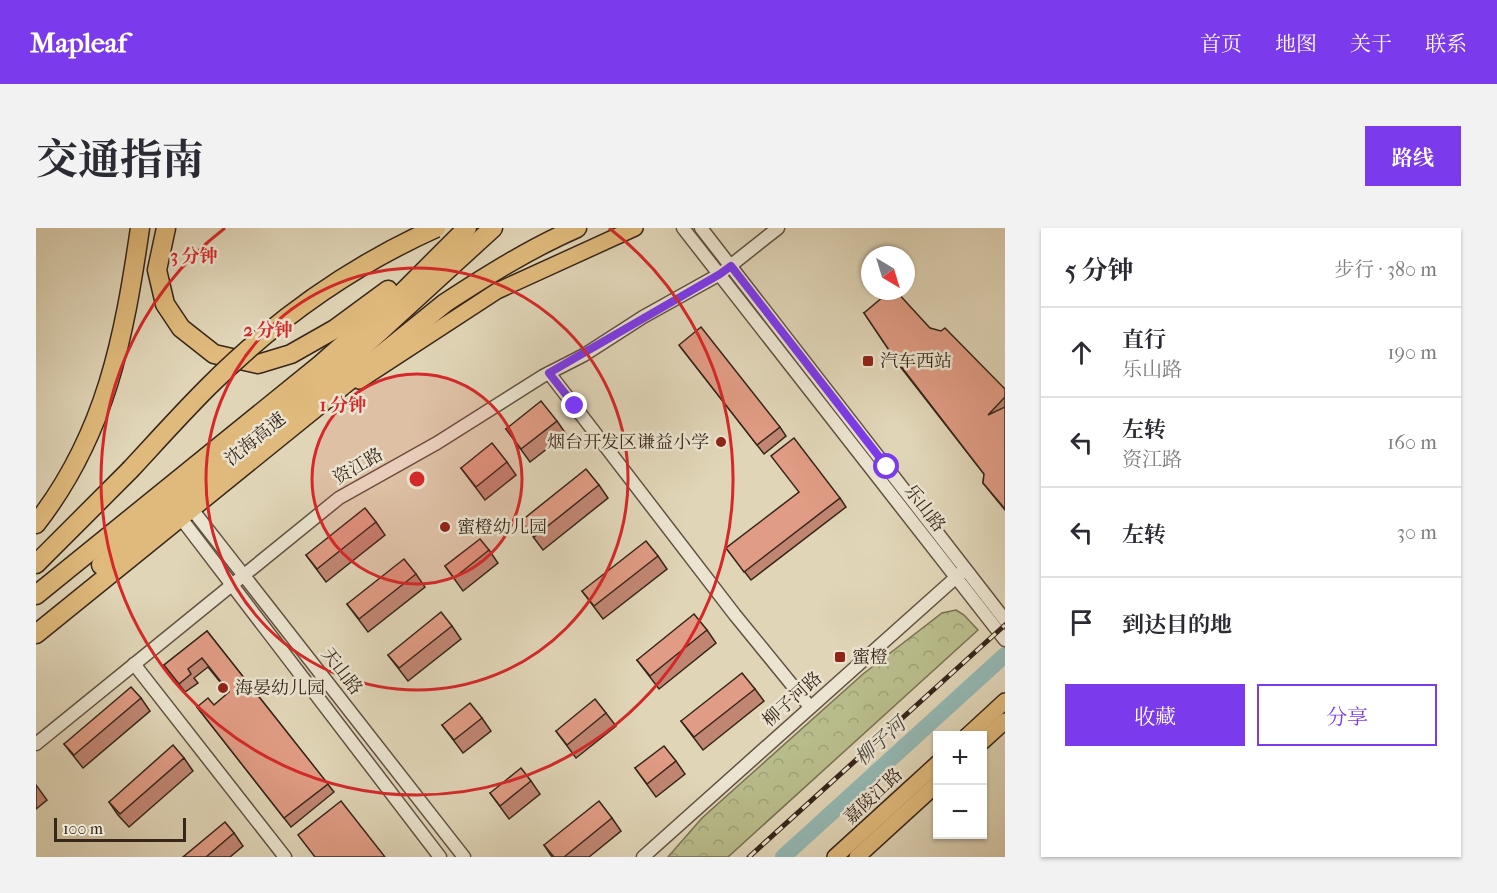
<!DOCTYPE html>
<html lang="zh">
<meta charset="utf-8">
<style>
body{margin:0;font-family:"IM FELL French Canon","Noto Serif SC",serif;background:#f2f2f3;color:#2b2b33}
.controls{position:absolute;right:18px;bottom:18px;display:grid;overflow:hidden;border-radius:0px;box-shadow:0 2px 4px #0004}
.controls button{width:54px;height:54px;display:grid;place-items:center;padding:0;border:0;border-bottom:2px solid #e1e1e2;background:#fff;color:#2b2b33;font:30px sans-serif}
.compass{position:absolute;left:825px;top:18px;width:54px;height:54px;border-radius:50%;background:#fff;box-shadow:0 2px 4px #0004;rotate:142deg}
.scale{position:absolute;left:18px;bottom:15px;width:132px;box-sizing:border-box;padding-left:6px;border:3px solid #37261a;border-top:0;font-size:16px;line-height:21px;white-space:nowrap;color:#37261a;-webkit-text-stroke:4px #ebe4d0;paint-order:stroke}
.stop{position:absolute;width:18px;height:18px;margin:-14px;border:4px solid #7c3aed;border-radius:50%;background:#fff}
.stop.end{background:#7c3aed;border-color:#fff;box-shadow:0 2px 6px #0008}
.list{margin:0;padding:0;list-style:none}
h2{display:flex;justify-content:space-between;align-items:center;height:78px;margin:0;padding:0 24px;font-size:26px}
h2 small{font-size:20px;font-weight:400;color:#7c7c81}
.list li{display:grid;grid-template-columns:39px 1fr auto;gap:18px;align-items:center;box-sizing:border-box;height:90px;padding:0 24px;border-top:2px solid #e1e1e2}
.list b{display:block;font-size:22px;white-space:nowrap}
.list p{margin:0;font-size:20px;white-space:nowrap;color:#7c7c81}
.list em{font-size:20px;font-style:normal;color:#7c7c81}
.actions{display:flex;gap:12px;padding:18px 24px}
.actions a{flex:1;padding:14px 0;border:2px solid #7c3aed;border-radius:0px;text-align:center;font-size:21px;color:#7c3aed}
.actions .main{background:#7c3aed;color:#fff}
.icon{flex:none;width:33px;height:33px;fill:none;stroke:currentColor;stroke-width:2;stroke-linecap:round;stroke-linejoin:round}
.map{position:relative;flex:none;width:969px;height:629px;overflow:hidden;border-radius:0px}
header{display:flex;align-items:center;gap:36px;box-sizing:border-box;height:84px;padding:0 30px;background:#7c3aed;color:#fff}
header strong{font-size:28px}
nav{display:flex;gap:33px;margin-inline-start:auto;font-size:21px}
.intro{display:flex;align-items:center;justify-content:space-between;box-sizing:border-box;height:144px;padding:0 36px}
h1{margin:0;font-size:42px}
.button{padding:15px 27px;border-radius:0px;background:#7c3aed;color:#fff;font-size:21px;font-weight:700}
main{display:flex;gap:36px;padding:0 36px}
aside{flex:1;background:#fff;border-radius:0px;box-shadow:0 2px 4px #0004}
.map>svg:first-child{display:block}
.park{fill:url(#park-crowns);stroke:#787152;stroke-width:1.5}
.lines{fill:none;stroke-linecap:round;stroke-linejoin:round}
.river{stroke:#94b8b3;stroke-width:16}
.minor-casing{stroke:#615241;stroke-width:15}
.major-casing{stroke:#37261a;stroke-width:18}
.highway-casing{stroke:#37261a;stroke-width:21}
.minor{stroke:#ebe4d0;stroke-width:12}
.major{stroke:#e0ba7c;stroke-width:15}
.highway{stroke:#e0ba7c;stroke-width:18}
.rail-casing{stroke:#37261a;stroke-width:5}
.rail{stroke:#ebe4d0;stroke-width:3;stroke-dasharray:9;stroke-linecap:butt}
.highway-bridge-casing{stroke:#37261a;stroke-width:21;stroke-linecap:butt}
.highway-bridge{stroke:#e0ba7c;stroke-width:18}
.wall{fill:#c18672;stroke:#37261a;stroke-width:1.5}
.building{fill:#e09c84;stroke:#37261a;stroke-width:1.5}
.route{stroke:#7c3aed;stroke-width:8}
.ring{fill:none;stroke:#d62828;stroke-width:3}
.poi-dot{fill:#8f2418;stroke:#ebe4d0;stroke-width:2}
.labels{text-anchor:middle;stroke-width:5;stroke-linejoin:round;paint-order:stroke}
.poi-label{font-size:18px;fill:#37261a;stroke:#ebe4d0;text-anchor:start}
.street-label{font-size:18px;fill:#37261a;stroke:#ebe4d0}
.water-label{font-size:20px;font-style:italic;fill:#4e4a40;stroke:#ebe4d0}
.centre{fill:#d62828;stroke:#ebe4d0;stroke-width:3}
.ring-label{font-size:18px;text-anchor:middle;font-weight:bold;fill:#d62828;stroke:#ebe4d0;stroke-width:5;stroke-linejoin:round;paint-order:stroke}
</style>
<header>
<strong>Mapleaf</strong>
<nav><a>首页</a><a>地图</a><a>关于</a><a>联系</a></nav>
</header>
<div class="intro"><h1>交通指南</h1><a class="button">路线</a></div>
<main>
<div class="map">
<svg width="969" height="629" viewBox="0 0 969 629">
<defs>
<pattern id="park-crowns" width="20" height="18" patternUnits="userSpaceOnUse" patternTransform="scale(1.5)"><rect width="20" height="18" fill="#b8bc8a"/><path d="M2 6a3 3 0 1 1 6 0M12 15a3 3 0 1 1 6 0" fill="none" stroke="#9fa176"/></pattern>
</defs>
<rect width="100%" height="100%" fill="#e0d5b7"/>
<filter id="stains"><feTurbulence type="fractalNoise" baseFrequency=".00333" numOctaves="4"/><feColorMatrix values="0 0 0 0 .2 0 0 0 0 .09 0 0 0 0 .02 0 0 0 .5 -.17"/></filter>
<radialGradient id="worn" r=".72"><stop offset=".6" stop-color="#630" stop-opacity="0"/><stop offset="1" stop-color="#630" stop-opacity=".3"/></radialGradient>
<polygon class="park" points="920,382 928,387 942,402 692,629 632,629 666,590 827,446 906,385"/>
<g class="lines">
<polyline class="river" points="747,629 969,427"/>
<g class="minor-casing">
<g id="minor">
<polyline points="647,0 969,412"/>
<polyline points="665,0 969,392"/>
<polyline points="513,145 699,387 774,479"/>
<polyline points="155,280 428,629"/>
<polyline points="144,289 404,629"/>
<polyline points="98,436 249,629"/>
<polyline points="0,516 303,270 401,215 507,148 548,127 607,89 684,46 742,0"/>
<polyline points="607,629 926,344"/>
</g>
</g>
<g class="major-casing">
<g id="major">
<polyline points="323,153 461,63 599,0"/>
<polyline points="931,508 969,473"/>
<polyline points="946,514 969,493"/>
<polyline points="799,629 902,535"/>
<polyline points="821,629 902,555"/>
</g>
</g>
<g class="highway-casing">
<g id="highway">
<polyline points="130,0 121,42 129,76 145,100 178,126 222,136 255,126 299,101 352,62"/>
<path d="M0 296C70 206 88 110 104 0"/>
<polyline points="0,336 94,242"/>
<polyline points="65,337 293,150 457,0"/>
<polyline points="0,367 284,137 366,65 431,0"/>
<path d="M0 406 409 75C452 47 495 20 541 0"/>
</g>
</g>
<use href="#minor" class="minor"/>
<use href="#major" class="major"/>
<use href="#highway" class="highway"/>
<g class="rail-casing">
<polyline id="rail" points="713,629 969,397"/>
</g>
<use href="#rail" class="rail"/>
<g class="highway-bridge-casing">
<path id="highway-bridge" d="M94 242C120 214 145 186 172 159 238 93 315 38 400 0"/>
</g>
<use href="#highway-bridge" class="highway-bridge"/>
</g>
<g class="wall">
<polygon points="828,85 894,100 969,161 969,282 947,255 948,246 863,137"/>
<polygon points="643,117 744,199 750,208 728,226"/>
<polygon points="521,193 530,206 494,234 470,201"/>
<polygon points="471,234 480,247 449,272 425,240"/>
<polygon points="563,257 572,270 507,322 485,293"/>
<polygon points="804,270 810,279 715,352 690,320"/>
<polygon points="340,294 349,307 290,354 270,327"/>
<polygon points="453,322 462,335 427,363 409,338"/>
<polygon points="622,328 631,341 567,391 546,363"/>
<polygon points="380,346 389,359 332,404 311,376"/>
<polygon points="416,398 425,411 372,453 352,427"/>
<polygon points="671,402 680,415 623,461 601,432"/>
<polygon points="171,403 298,564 255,599 161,479 178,477 193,465 172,439 158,450 162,455 149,464 128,437"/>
<polygon points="719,461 728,473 667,522 645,493"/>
<polygon points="105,470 114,483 47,540 28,516"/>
<polygon points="570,485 580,498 540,530 520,503"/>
<polygon points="446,490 455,503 427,525 406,497"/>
<polygon points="148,530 157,543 93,599 82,587 73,574"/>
<polygon points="640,533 649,546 620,569 599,540"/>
<polygon points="495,553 504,566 473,591 454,565"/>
<polygon points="0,557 11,572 0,581"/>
<polygon points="576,590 585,603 553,629 516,629 508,617"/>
<polygon points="198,605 207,618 194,629 147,629"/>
</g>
<g class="building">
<polygon points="854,63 860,63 894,100 905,103 909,100 969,161 969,169 952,187 969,179 969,281 947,255 948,246 857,128 828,85"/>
<polygon points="665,99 744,199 721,217 643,117"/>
<polygon points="505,173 521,193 485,221 470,201"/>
<polygon points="758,210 804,270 708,344 690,320 763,264 735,228"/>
<polygon points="456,215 471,234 440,259 425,240"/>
<polygon points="550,241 563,257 498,309 485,293"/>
<polygon points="329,280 340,294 281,341 270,327"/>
<polygon points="444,311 453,322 418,350 409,338"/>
<polygon points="610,313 622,328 558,378 546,363"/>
<polygon points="368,331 380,346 323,391 311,376"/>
<polygon points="405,384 416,398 363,440 352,427"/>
<polygon points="658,386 671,402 614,448 601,432"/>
<polygon points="171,403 292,556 248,590 161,479 172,470 178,477 193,464 166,430 152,441 155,446 143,456 128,437"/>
<polygon points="706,445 719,461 658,509 645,493"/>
<polygon points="95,459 105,470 38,527 28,516"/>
<polygon points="559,471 570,485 531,517 520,503"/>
<polygon points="434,475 446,490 418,512 406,497"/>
<polygon points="137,517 148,530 84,586 73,574"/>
<polygon points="628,518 640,533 611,556 599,540"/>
<polygon points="485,540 495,553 464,578 454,565"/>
<polygon points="305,573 349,629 279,629 262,607"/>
<polygon points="563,573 576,590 528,629 518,629 508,617"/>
<polygon points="189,594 198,605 170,629 147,629"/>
</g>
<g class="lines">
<polyline class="route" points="539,178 513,145 684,46 695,38 851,239"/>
</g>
<circle cx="381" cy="251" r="105" fill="#d62828" fill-opacity=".12"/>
<g class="ring">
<circle cx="381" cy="251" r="105"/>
<circle cx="381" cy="251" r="211"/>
<path d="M573 0A316 316 0 1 1 189 0"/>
</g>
<g class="poi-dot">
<rect x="826" y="127" width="12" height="12" rx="3"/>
<circle cx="685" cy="214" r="6"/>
<circle cx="409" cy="299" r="6"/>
<rect x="798" y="423" width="12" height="12" rx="3"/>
<circle cx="187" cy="460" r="6"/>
</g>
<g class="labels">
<g class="poi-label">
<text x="844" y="139">汽车西站</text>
<text x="673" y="220" text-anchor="end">烟台开发区谦益小学</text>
<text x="421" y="305">蜜橙幼儿园</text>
<text x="816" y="435">蜜橙</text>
<text x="199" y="466">海晏幼儿园</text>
</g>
<g class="street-label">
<text transform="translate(219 211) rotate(-39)" y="6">沈海高速</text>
<text transform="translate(322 238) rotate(-30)" y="6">资江路</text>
<text transform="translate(889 280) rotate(52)" y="6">乐山路</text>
<text transform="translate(306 443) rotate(52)" y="6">天山路</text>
<text transform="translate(756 471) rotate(-42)" y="6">柳子河路</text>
<text transform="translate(837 568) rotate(-43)" y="6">嘉陵江路</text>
</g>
<g class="water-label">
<text transform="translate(844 513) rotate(-42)" y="7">柳子河</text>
</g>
</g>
<circle cx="381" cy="251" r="9" class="centre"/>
<g class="ring-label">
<text x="158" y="34">3 分钟</text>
<text x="232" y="108">2 分钟</text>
<text x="307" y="183">1 分钟</text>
</g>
<rect width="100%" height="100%" filter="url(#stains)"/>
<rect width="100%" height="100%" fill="url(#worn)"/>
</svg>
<div class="controls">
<button>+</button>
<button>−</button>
</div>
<svg class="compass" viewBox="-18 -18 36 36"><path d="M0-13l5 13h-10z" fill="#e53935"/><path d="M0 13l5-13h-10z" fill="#7c7c81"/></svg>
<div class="scale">100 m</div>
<div class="stop" style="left:851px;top:239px"></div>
<div class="stop end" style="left:539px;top:178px"></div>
</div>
<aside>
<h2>5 分钟<small>步行 · 380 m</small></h2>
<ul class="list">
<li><svg class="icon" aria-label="ahead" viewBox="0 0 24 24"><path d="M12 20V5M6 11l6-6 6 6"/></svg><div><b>直行</b><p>乐山路</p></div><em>190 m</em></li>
<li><svg class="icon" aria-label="left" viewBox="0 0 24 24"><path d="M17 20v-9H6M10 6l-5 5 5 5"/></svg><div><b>左转</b><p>资江路</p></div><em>160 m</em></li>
<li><svg class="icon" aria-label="left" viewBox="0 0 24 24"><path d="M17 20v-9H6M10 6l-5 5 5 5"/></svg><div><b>左转</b></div><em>30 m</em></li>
<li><svg class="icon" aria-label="arrive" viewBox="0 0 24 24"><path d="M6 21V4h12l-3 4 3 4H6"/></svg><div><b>到达目的地</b></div></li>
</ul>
<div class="actions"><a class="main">收藏</a><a>分享</a></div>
</aside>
</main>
